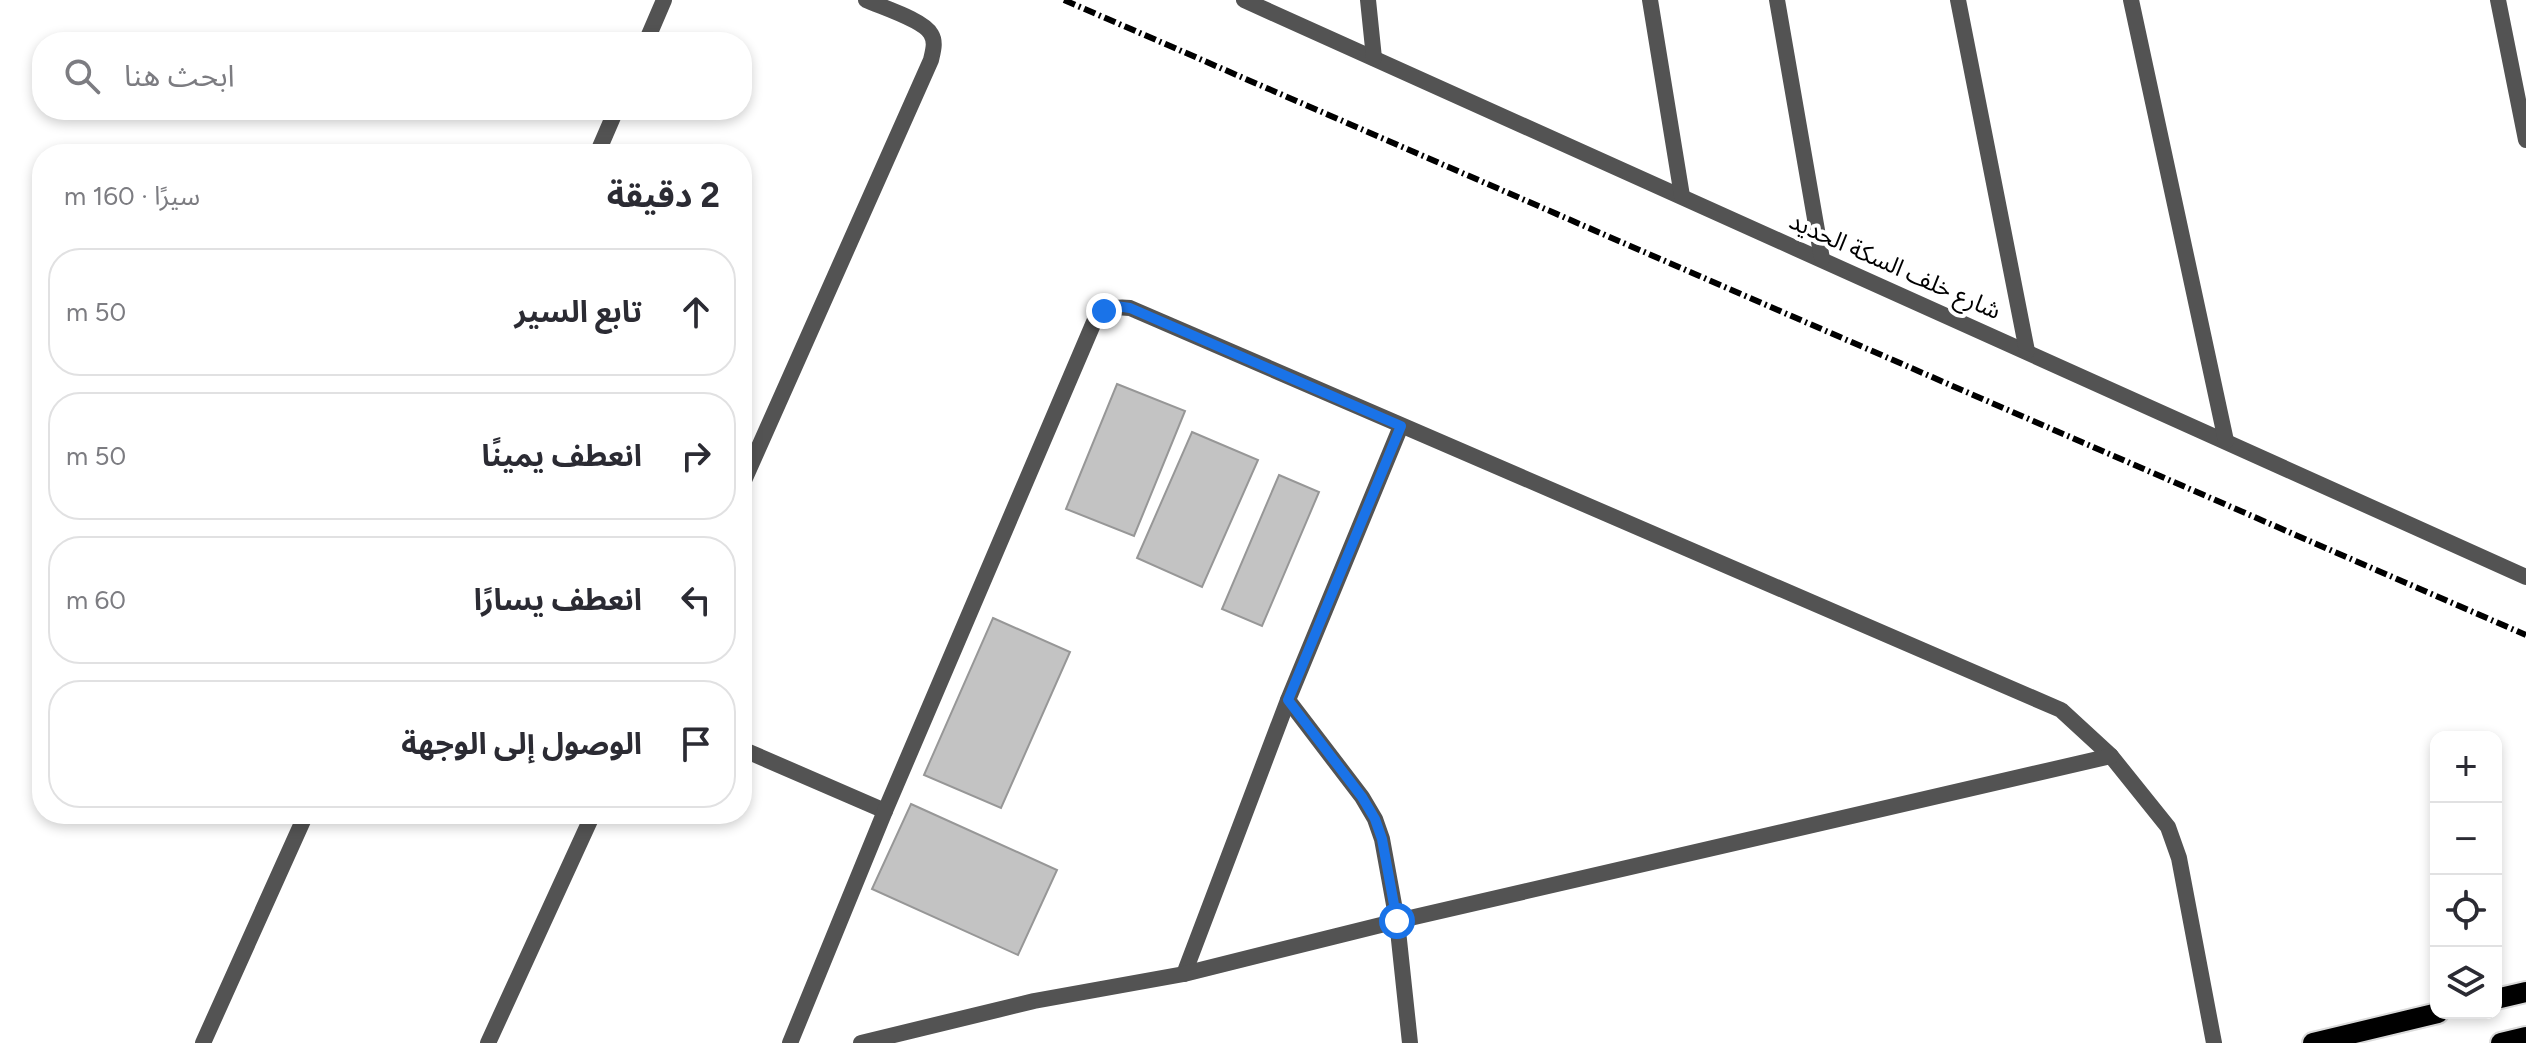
<!DOCTYPE html>
<html lang="ar">
<meta charset="utf-8">
<style>
body{margin:0;font-family:Figtree,"Noto Sans Arabic",sans-serif;background:#f7f7f7;color:#2b2b33;direction:rtl}
.controls{position:absolute;right:24px;bottom:24px;display:grid;overflow:hidden;border-radius:16px;box-shadow:0 4px 12px #0003}
.controls button{width:72px;height:72px;display:grid;place-items:center;padding:0;border:0;border-bottom:2px solid #e1e1e2;background:#fff;color:#2b2b33;font:40px sans-serif}
.stop{position:absolute;width:24px;height:24px;margin:-18px;border:6px solid #1a73e8;border-radius:50%;background:#fff}
.stop.end{background:#1a73e8;border-color:#fff;box-shadow:0 2px 8px #0008}
.list{margin:0;padding:0;list-style:none}
h2{display:flex;justify-content:space-between;align-items:center;height:104px;margin:0;padding:0 32px;font-size:34px}
h2 small{font-size:26px;font-weight:400;color:#7c7c81}
.list li{display:grid;grid-template-columns:52px 1fr auto;gap:24px;align-items:center;box-sizing:border-box;height:128px;margin:0 16px 16px;padding:0 16px;border:2px solid #e1e1e2;border-radius:32px}
.list b{display:block;font-size:30px;white-space:nowrap}
.list em{font-size:26px;font-style:normal;color:#7c7c81}
.icon{flex:none;width:44px;height:44px;fill:none;stroke:currentColor;stroke-width:2;stroke-linecap:round;stroke-linejoin:round}
.map{position:relative;flex:none;width:2526px;height:1043px;overflow:hidden;direction:ltr}
.search{position:absolute;background:#fff;box-shadow:0 4px 12px #0003;left:32px;top:32px;width:720px;height:88px;display:flex;align-items:center;gap:20px;box-sizing:border-box;padding:0 28px;border-radius:32px;color:#7c7c81;font-size:30px}
.panel{position:absolute;background:#fff;box-shadow:0 4px 12px #0003;left:32px;top:144px;width:720px;height:680px;border-radius:32px;direction:rtl}
.map>svg:first-child{display:block}
.building{fill:#c3c3c3;stroke:#979797;stroke-width:2}
.lines{fill:none;stroke-linecap:round;stroke-linejoin:round}
.primary-casing{stroke:#dbdbdb;stroke-width:24}
.minor{stroke:#535353;stroke-width:16}
.primary{stroke:#000;stroke-width:20}
.rail{stroke:#000;stroke-width:6;stroke-dasharray:12 4 2 4;stroke-linecap:butt}
.route{stroke:#1a73e8;stroke-width:10}
.labels{text-anchor:middle;stroke-width:8;stroke-linejoin:round;paint-order:stroke}
.street-label{font-size:24px;fill:#000;stroke:#fff}
</style>
<div class="map">
<svg width="2526" height="1043" viewBox="0 0 2526 1043">
<rect width="100%" height="100%" fill="#fff"/>
<g class="building">
<polygon points="1117,384 1185,411 1134,536 1066,509"/>
<polygon points="1192,432 1258,460 1202,587 1137,558"/>
<polygon points="1279,475 1319,492 1262,626 1222,609"/>
<polygon points="993,618 1070,652 1001,808 924,775"/>
<polygon points="911,804 1057,870 1018,955 872,889"/>
</g>
<g class="lines">
<g class="primary-casing">
<g id="primary">
<polyline points="2496,999 2526,992"/>
<polyline points="2313,1043 2438,1013"/>
<polyline points="2501,1043 2526,1037"/>
</g>
</g>
<g class="minor">
<polyline points="1244,0 2526,577"/>
<polyline points="1368,0 1374,58"/>
<polyline points="1650,0 1682,196"/>
<polyline points="1777,0 1822,259"/>
<polyline points="1958,0 2027,351"/>
<polyline points="2131,0 2226,441"/>
<polyline points="2498,0 2526,140"/>
<polyline points="646,42 664,0"/>
<polyline points="597,154 616,110"/>
<path d="M742 485 931 60C933 51 936 42 931 34 924 20 881 7 866 0"/>
<polyline points="1288,700 1362,797 1375,819 1382,839 1397,921 1410,1043"/>
<polyline points="742,749 885,811"/>
<polyline points="1184,974 1288,700 1401,426"/>
<polyline points="203,1043 306,814"/>
<polyline points="488,1043 593,814"/>
<path d="M790 1043 885 811 1094 322C1106 309 1113 306 1130 308L2061 710 2111 756 2168 827 2179 858 2214 1043"/>
<polyline points="861,1043 1034,1001 1184,974 1397,921 2111,756"/>
</g>
<use href="#primary" class="primary"/>
<polyline class="rail" points="1064,0 2526,635"/>
</g>
<g class="lines">
<polyline class="route" points="1104,311 1116,306 1130,308 1401,426 1288,700 1362,797 1375,819 1382,839 1397,921"/>
</g>
<g class="labels">
<g class="street-label">
<text transform="translate(1895 266) rotate(24)" y="8">شارع خلف السكة الحديد</text>
</g>
</g>
</svg>
<div class="controls">
<button>+</button>
<button>−</button>
<button><svg class="icon" aria-label="locate" viewBox="0 0 24 24"><circle cx="12" cy="12" r="6"/><path d="M12 2v4M12 18v4M2 12h4M18 12h4"/></svg></button>
<button><svg class="icon" aria-label="layers" viewBox="0 0 24 24"><path d="M12 4l9 5-9 5-9-5zM3 14l9 5 9-5"/></svg></button>
</div>
<div class="stop" style="left:1397px;top:921px"></div>
<div class="stop end" style="left:1104px;top:311px"></div>
<div class="search"><svg class="icon" aria-label="search" viewBox="0 0 24 24"><circle cx="10" cy="10" r="6"/><path d="M15 15l6 6"/></svg>ابحث هنا</div>
<section class="panel">
<h2>2 دقيقة<small>سيرًا · 160 m</small></h2>
<ul class="list">
<li><svg class="icon" aria-label="ahead" viewBox="0 0 24 24"><path d="M12 20V5M6 11l6-6 6 6"/></svg><div><b>تابع السير</b></div><em>50 m</em></li>
<li><svg class="icon" aria-label="right" viewBox="0 0 24 24"><path d="M7 20v-9h11M14 6l5 5-5 5"/></svg><div><b>انعطف يمينًا</b></div><em>50 m</em></li>
<li><svg class="icon" aria-label="left" viewBox="0 0 24 24"><path d="M17 20v-9H6M10 6l-5 5 5 5"/></svg><div><b>انعطف يسارًا</b></div><em>60 m</em></li>
<li><svg class="icon" aria-label="arrive" viewBox="0 0 24 24"><path d="M6 21V4h12l-3 4 3 4H6"/></svg><div><b>الوصول إلى الوجهة</b></div></li>
</ul>
</section>
</div>
